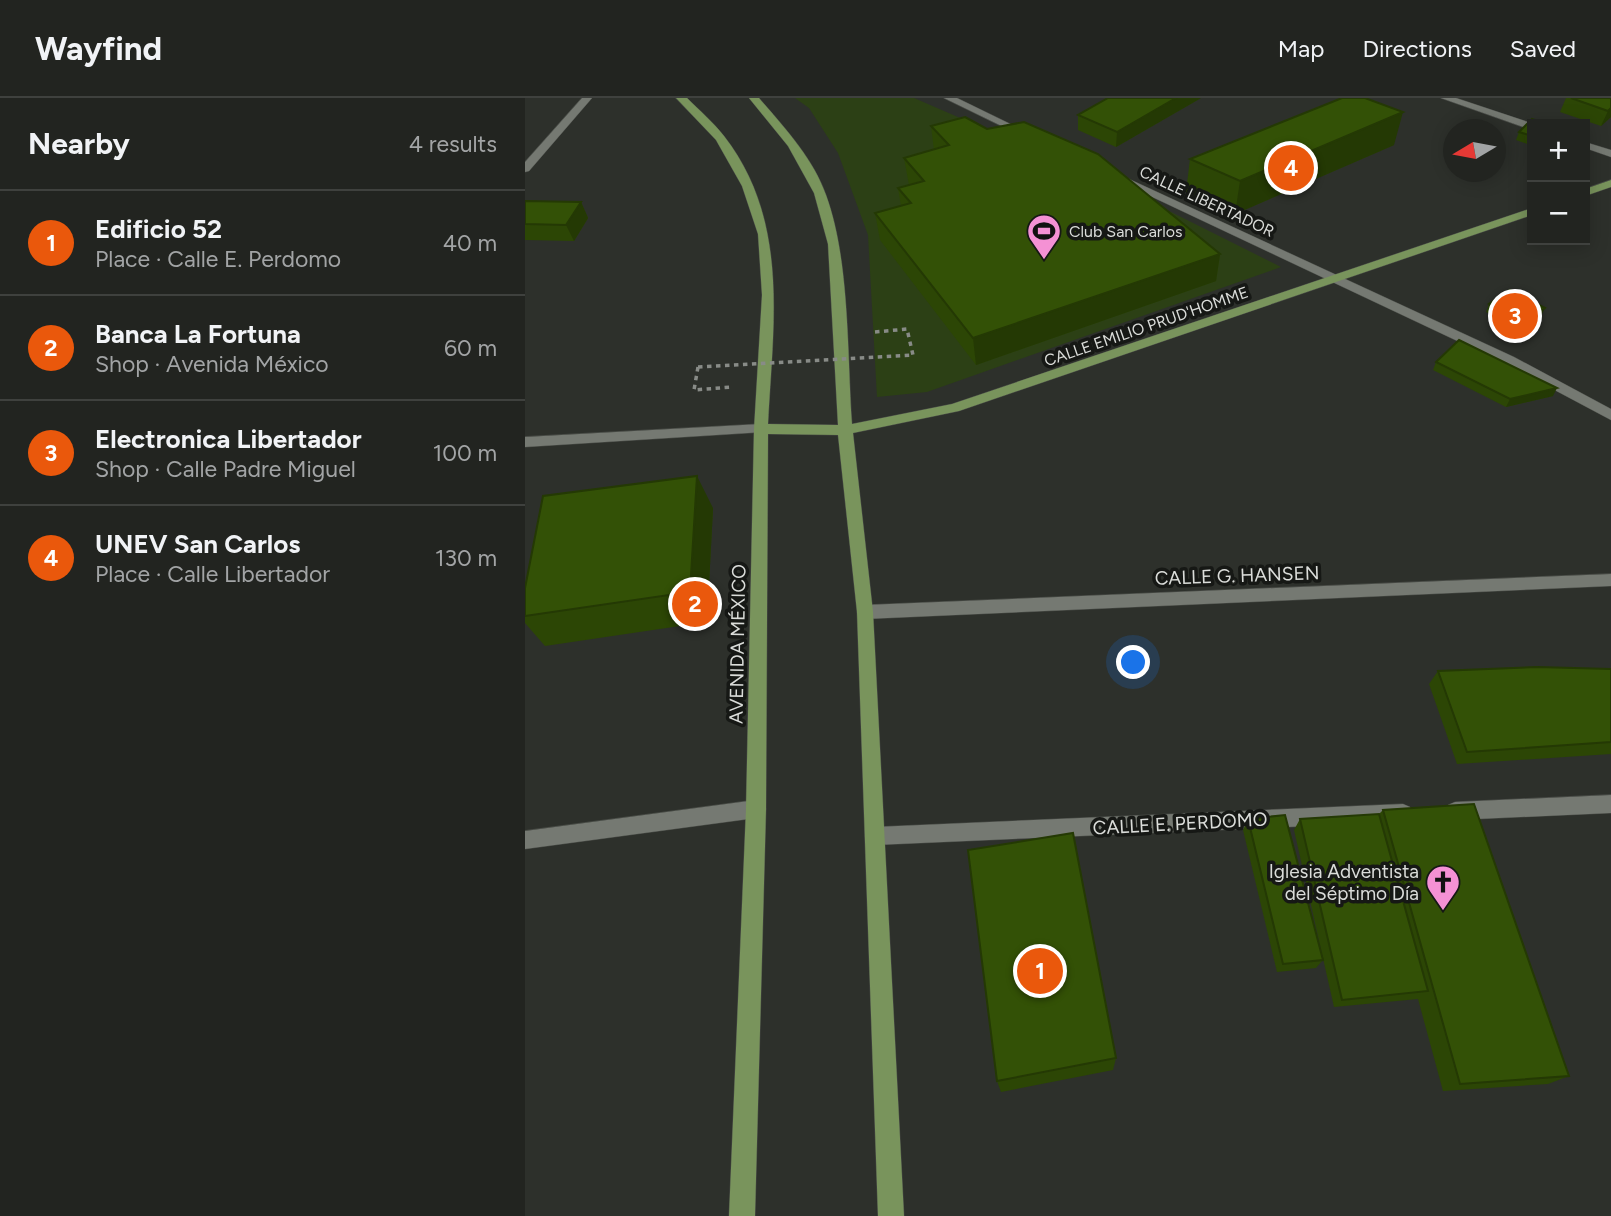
<!DOCTYPE html>
<meta charset="utf-8">
<style>
body{margin:0;font-family:Figtree,sans-serif;background:#2e302d;color:#f1f3f6}
.controls{position:absolute;right:21px;top:21px;display:grid;overflow:hidden;border-radius:0px;box-shadow:0 4px 18px #0003}
.controls button{width:63px;height:63px;display:grid;place-items:center;padding:0;border:0;border-bottom:2px solid #3f413e;background:#222420;color:#f1f3f6;font:35px sans-serif}
.compass{position:absolute;left:918px;top:21px;width:63px;height:63px;border-radius:50%;background:#222420;box-shadow:0 4px 18px #0003;rotate:260deg}
.you{position:absolute;left:609px;top:565px;width:24px;height:24px;margin:-18px;border:5px solid #fff;border-radius:50%;background:#1a73e8;box-shadow:0 0 0 10px #1a73e833}
.badge{display:grid;place-items:center;width:46px;height:46px;border-radius:50%;background:#ea580c;color:#fff;font-size:23px;font-weight:700}
.pin{position:absolute;translate:-50% -50%;border:4px solid #fff;box-shadow:0 2px 7px #0006}
.list{margin:0;padding:0;list-style:none}
h2{display:flex;justify-content:space-between;align-items:center;height:91px;margin:0;padding:0 28px;font-size:30px}
h2 small{font-size:23px;font-weight:400;color:#a2a4a5}
.list li{display:grid;grid-template-columns:46px 1fr auto;gap:21px;align-items:center;box-sizing:border-box;height:105px;padding:0 28px;border-top:2px solid #3f413e}
.list b{display:block;font-size:26px;white-space:nowrap}
.list p{margin:0;font-size:23px;white-space:nowrap;color:#a2a4a5}
.list em{font-size:23px;font-style:normal;color:#a2a4a5}
.map{position:relative;flex:none;width:1086px;height:1118px;overflow:hidden}
header{display:flex;align-items:center;gap:42px;box-sizing:border-box;height:98px;padding:0 35px;background:#222420;border-bottom:2px solid #3f413e}
header strong{font-size:33px}
nav{display:flex;gap:38px;margin-inline-start:auto;font-size:24px}
main{display:flex}
aside{flex:1;background:#222420}
.map>svg:first-child{display:block}
.green{fill:#2c4015}
.lines{fill:none;stroke-linecap:round;stroke-linejoin:round}
.minor-casing{stroke:#484b46;stroke-width:1}
.major-casing{stroke:#484b46;stroke-width:1}
.path{stroke:#888b87;stroke-width:3.5;stroke-dasharray:4.5 4.5;stroke-linecap:butt}
.minor{fill:#757972;fill-rule:evenodd}
.major{fill:#79945c;fill-rule:evenodd}
.path-bridge{stroke:#888b87;stroke-width:3.5;stroke-dasharray:4.5 4.5;stroke-linecap:butt}
.wall{fill:#2c4605}
.shaded-wall{fill:#243904}
.building{fill:#335106;stroke:#243904;stroke-width:2}
.labels{text-anchor:middle;stroke-width:7;stroke-linejoin:round;paint-order:stroke}
.far-street-label{font-size:16px;fill:#dadcd9;stroke:#161815}
.far-poi-label{font-size:16px;fill:#dadcd9;stroke:#161815;text-anchor:start}
.street-label{font-size:19px;fill:#dadcd9;stroke:#161815}
.poi-label{font-size:19px;fill:#dadcd9;stroke:#161815;text-anchor:end}
</style>
<header>
<strong>Wayfind</strong>
<nav><a>Map</a><a>Directions</a><a>Saved</a></nav>
</header>
<main>
<aside>
<h2>Nearby<small>4 results</small></h2>
<ul class="list">
<li><span class="badge">1</span><div><b>Edificio 52</b><p>Place · Calle E. Perdomo</p></div><em>40 m</em></li>
<li><span class="badge">2</span><div><b>Banca La Fortuna</b><p>Shop · Avenida México</p></div><em>60 m</em></li>
<li><span class="badge">3</span><div><b>Electronica Libertador</b><p>Shop · Calle Padre Miguel</p></div><em>100 m</em></li>
<li><span class="badge">4</span><div><b>UNEV San Carlos</b><p>Place · Calle Libertador</p></div><em>130 m</em></li>
</ul>
</aside>
<div class="map">
<svg width="1086" height="1118" viewBox="0 0 1086 1118">
<rect width="100%" height="100%" fill="#2d302b"/>
<polygon class="green" points="270,0 389,0 602,92 756,169 402,294 352,299 343,137 313,55 284,10"/>
<g class="lines">
<g class="minor-casing">
<g id="minor">
<polygon points="57,0 67,0 4,73 0,74 0,64"/>
<polygon points="419,0 432,0 508,37 499,39"/>
<polygon points="916,0 931,0 1009,26 1007,32"/>
<polygon points="1060,44 1086,52 1086,59 1060,50"/>
<polygon points="591,75 989,259 1086,311 1086,322 979,265 587,80 587,76"/>
<polygon points="236,326 241,328 243,331 241,334 0,349 0,339"/>
<polygon points="1086,476 1086,488 340,521 334,519 332,514 334,509 340,507"/>
<polygon points="1086,697 1086,715 930,722 923,719 920,713 923,707 930,704"/>
<polygon points="231,702 238,705 241,711 238,717 231,720 0,751 0,733"/>
<polygon points="878,706 885,709 888,715 885,721 878,724 350,747 343,745 340,738 343,731 350,729"/>
</g>
</g>
<g class="major-casing">
<g id="major">
<path d="M151 0H162C174 12 188 24 199 38 265 123 248 226 243 326L313 327 303 146 289 95 263 48 224 0H234C259 29 288 60 301 97 325 162 322 256 327 326L427 306 1007 110V117L434 313 328 335 348 514 379 1118H353L332 514 313 337 243 336 241 711 230 1118H204L221 711 229 331 237 197 233 136 217 88 191 42Z"/>
<polygon points="1086,82 1086,89 1060,98 1060,91"/>
</g>
</g>
<g class="path">
<polyline points="350,234 382,231 388,257"/>
<polyline points="173,269 169,292 207,289"/>
</g>
<use href="#minor" class="minor"/>
<use href="#major" class="major"/>
<polyline class="path-bridge" points="173,269 388,257"/>
</g>
<g class="wall">
<polygon points="676,0 591,49 553,32 553,17"/>
<polygon points="1041,0 1086,0 1086,19 1076,28 1035,14"/>
<polygon points="1007,26 1007,45 1005,47 991,42 994,34"/>
<polygon points="406,28 695,156 691,183 451,267 355,142 350,115 376,108 373,90 384,87 379,60 409,52"/>
<polygon points="869,47 710,116 661,94 665,61"/>
<polygon points="0,103 56,104 63,120 49,143 0,142"/>
<polygon points="964,206 1016,218 997,233 961,214"/>
<polygon points="911,264 1028,298 981,309 908,272"/>
<polygon points="188,410 182,524 20,548 0,525 0,490"/>
<polygon points="1086,571 1086,656 932,666 904,586 913,573"/>
<polygon points="858,712 1044,978 1023,986 918,993 893,901 809,909 769,732 775,721 854,716"/>
<polygon points="723,721 798,862 791,870 752,874 718,732"/>
<polygon points="591,960 588,972 476,994 472,983"/>
</g>
<g class="shaded-wall">
<polygon points="651,0 676,0 591,49 592,34"/>
<polygon points="1086,10 1086,19 1076,28 1083,13"/>
<polygon points="878,14 869,47 710,116 715,83"/>
<polygon points="56,104 63,120 49,143 41,127"/>
<polygon points="695,156 691,183 451,267 448,240"/>
<polygon points="1020,210 1016,218 997,233 1001,225"/>
<polygon points="1032,290 1028,298 981,309 985,301"/>
<polygon points="172,378 188,410 182,524 165,494"/>
</g>
<g class="building">
<polygon points="583,0 651,0 592,34 553,17"/>
<polygon points="817,0 840,0 878,14 715,83 665,61"/>
<polygon points="1046,0 1086,0 1086,10 1083,13"/>
<polygon points="440,19 462,31 499,24 573,56 695,156 448,240 350,115 386,105 373,90 399,83 379,60 424,47 406,28"/>
<polygon points="1007,21 1022,26 1007,26 1007,38 994,34"/>
<polygon points="0,103 56,104 41,127 0,126"/>
<polygon points="985,192 1020,210 1001,225 964,206"/>
<polygon points="934,242 1032,290 985,301 911,264"/>
<polygon points="172,378 165,494 0,518 0,490 18,398"/>
<polygon points="1012,569 1086,571 1086,644 942,654 913,573"/>
<polygon points="949,706 1044,978 935,986 858,712"/>
<polygon points="854,716 903,893 817,902 775,721"/>
<polygon points="760,717 798,862 758,866 723,721"/>
<polygon points="548,735 591,960 472,983 443,752"/>
</g>
<defs>
<g id="stadium-pin" transform="scale(1.75)"><path d="M0 17L-7.5 6A9.5 9.5 0 1 1 7.5 6Z" fill="#f491d4" stroke="#161815"/><path d="M0-5a6.5 5 0 1 0 0 10a6.5 5 0 1 0 0-10ZM-3.5-1.8h7v3.6h-7Z" fill="#111"/></g>
<g id="church-pin" transform="scale(1.75)"><path d="M0 17L-7.5 6A9.5 9.5 0 1 1 7.5 6Z" fill="#f491d4" stroke="#161815"/><path d="M-1.2-6h2.4v3.5h3.3v2.4h-3.3V6h-2.4V-.1h-3.3v-2.4h3.3Z" fill="#111"/></g>
</defs>
<g fill-rule="evenodd">
<use href="#stadium-pin" x="519" y="133"/>
<use href="#church-pin" x="918" y="784"/>
</g>
<g class="labels">
<g class="far-street-label">
<text transform="translate(682 103) rotate(25)" y="6">CALLE LIBERTADOR</text>
<text transform="translate(621 228) rotate(-19)" y="6">CALLE EMILIO PRUD'HOMME</text>
</g>
<g class="far-poi-label">
<text x="544" y="139">Club San Carlos</text>
</g>
<g class="street-label">
<text transform="translate(712 477) rotate(-2)" y="7">CALLE G. HANSEN</text>
<text transform="translate(212 546) rotate(-89)" y="7">AVENIDA MÉXICO</text>
<text transform="translate(655 725) rotate(-3)" y="7">CALLE E. PERDOMO</text>
</g>
<g class="poi-label">
<text x="894" y="780">Iglesia Adventista<tspan x="894" dy="22">del Séptimo Día</tspan></text>
</g>
</g>
</svg>
<div class="controls">
<button>+</button>
<button>−</button>
</div>
<svg class="compass" viewBox="-18 -18 36 36"><path d="M0-13l5 13h-10z" fill="#e53935"/><path d="M0 13l5-13h-10z" fill="#a2a4a5"/></svg>
<div class="you"></div>
<div class="pin badge" style="left:515px;top:873px">1</div>
<div class="pin badge" style="left:170px;top:506px">2</div>
<div class="pin badge" style="left:990px;top:218px">3</div>
<div class="pin badge" style="left:766px;top:70px">4</div>
</div>
</main>
